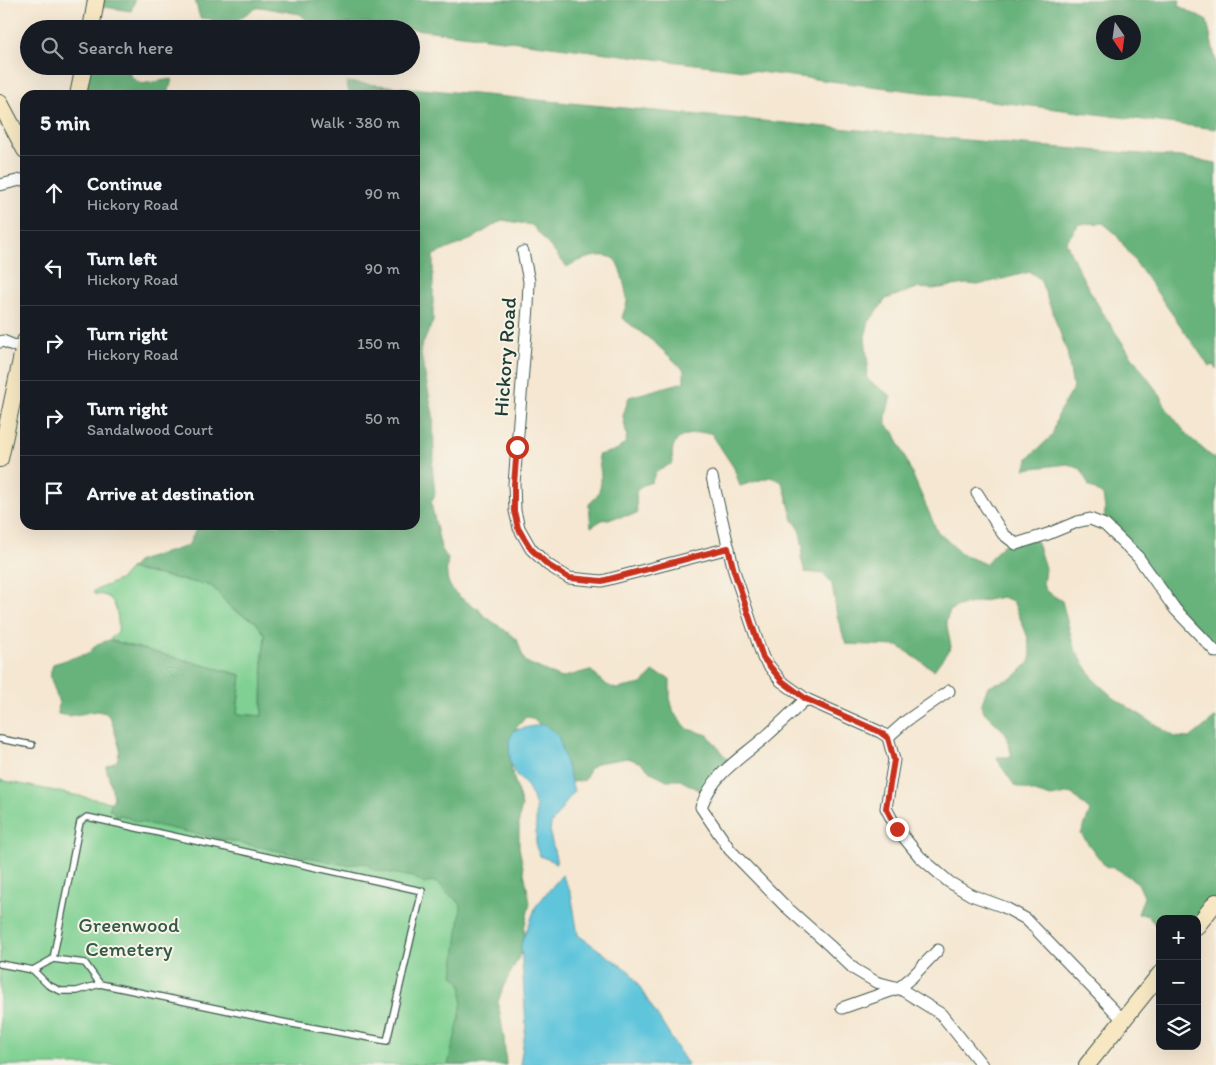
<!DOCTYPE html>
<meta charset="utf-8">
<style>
body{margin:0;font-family:Itim,sans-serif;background:#20242c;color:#f1f3f6}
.controls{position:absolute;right:15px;bottom:15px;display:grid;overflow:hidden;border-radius:10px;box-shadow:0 5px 20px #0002}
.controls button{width:45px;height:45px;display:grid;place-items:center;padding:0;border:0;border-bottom:1px solid #363941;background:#171b24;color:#f1f3f6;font:25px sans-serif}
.compass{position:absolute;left:1096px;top:15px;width:45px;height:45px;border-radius:50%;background:#171b24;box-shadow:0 5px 20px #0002;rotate:167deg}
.stop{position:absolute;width:15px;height:15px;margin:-11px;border:4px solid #c8321e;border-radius:50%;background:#fff}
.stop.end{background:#c8321e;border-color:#fff;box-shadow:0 1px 5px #0008}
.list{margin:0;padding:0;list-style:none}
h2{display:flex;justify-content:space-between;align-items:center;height:65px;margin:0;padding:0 20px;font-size:21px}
h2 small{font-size:16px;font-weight:400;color:#9ea1a6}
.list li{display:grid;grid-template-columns:32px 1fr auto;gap:15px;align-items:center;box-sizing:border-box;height:75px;padding:0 20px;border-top:1px solid #363941}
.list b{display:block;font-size:19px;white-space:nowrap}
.list p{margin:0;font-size:16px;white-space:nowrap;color:#9ea1a6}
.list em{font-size:16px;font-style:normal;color:#9ea1a6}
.icon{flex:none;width:28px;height:28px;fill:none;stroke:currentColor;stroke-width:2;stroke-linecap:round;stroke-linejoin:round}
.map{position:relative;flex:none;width:1216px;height:1065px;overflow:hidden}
.search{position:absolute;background:#171b24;box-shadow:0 5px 20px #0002;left:20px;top:20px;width:400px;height:55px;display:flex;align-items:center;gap:12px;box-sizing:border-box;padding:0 18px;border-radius:28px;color:#9ea1a6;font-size:19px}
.panel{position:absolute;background:#171b24;box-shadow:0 5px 20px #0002;left:20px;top:90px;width:400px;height:440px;border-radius:15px}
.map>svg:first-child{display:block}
.green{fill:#7fd092;stroke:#4f8663}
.forest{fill:#67b27c;stroke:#437858;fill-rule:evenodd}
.water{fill:#5ec5db;stroke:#3e8188}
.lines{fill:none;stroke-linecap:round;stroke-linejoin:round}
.lane-casing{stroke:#3f564c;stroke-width:8}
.street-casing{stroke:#3f564c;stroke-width:13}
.secondary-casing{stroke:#3f564c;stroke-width:18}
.lane{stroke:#fff;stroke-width:5.5}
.street{stroke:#fff;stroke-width:11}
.secondary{stroke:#f7e8c3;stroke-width:16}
.route{stroke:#c8321e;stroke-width:6}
.labels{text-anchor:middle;stroke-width:4;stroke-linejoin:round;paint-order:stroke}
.street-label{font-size:21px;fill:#1f3d34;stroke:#f7f3e8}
.park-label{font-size:21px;fill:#325a47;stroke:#f7f3e8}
</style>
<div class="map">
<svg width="1216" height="1065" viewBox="0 0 1216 1065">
<rect width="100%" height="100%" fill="#f7f3e8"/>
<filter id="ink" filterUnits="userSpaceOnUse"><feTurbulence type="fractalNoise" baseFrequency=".02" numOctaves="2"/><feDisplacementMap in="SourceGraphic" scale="10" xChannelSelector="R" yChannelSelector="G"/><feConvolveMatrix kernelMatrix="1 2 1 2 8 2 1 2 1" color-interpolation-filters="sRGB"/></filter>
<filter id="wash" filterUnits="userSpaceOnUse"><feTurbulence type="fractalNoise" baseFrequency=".0096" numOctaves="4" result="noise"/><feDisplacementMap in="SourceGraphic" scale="20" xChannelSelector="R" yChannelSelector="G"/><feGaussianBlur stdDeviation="1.12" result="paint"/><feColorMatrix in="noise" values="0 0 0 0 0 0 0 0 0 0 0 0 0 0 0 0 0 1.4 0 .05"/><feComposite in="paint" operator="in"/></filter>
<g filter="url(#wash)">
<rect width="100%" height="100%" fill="#f5e7d1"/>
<g class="green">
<path d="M130 569 212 586 232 609 256 622 265 635 263 655 262 716 237 714 241 675 109 640 118 632C119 621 117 600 106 596 102 594 97 595 94 594V591L121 579Z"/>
<polygon points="0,780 458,872 476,995 473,1065 0,1065"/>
</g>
<g class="forest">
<polygon points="96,0 135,0 131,11 97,6"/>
<path d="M195 0H1180L1179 6 1207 21 1216 63V129L366 23 312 25 300 14 260 7 252 10 224 29H214L215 26 212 19 200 18ZM1104 22H1134V52H1104Z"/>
<polygon points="84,66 127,66 131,77 141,84 172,79 168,95 78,95"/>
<path d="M346 82 998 143 1180 157 1216 163V369L1213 365 1209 366 1115 233 1103 223 1079 224 1066 242C1089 298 1126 349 1162 398L1163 404 1188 436 1216 460V654L1139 559 1104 525 1105 509 1103 495 1089 486 1081 469 1068 464 1025 469 1028 462V458L1052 436 1059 412 1073 388 1067 351 1040 279 1030 272 978 285 966 284 933 289 917 288 886 299 869 322 865 337 868 365 866 376 869 381 891 396 886 415V424L894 432 937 531 962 554 985 564 1007 541 1036 540 1045 568 1043 585 1046 591 1062 601 1074 648 1095 681 1114 698 1175 737 1190 738 1216 717V905L1197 919H1160L1159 929 1146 914H1138L1144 897 1138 883 1117 869 1105 866 1081 834 1090 811 1071 793 1051 797 1015 786 1001 766 997 757H1012L1006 733 983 711 981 706 988 686 1013 678 1029 662 1031 655 1027 635 1013 601 1002 597 958 606 950 611 946 621 951 647 934 670 898 646 846 644 837 616 832 584 823 574 805 572 801 558 803 548 799 527 793 520 784 487 781 481 770 477 740 486 734 468 711 433C704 432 699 433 691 434 673 438 671 446 673 463 663 468 654 470 652 482L643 485 636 492 637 514 602 520 591 527 589 504C606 490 601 475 598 455L617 450 625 443 627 436 623 416 629 397 684 382V370L655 343 622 318C623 313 626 307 627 302 627 295 621 266 615 260 606 250 577 260 567 267L532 225 502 220 472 239 433 255V321L420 350 433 415 434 455 432 465 435 494 431 503 441 548 448 559C446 567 446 579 450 586 453 593 471 606 478 608L482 614 517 639 523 657 526 662 561 678 590 670 607 685 616 689 642 684 653 672 670 679V698L674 713 688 729 708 735 730 763 707 794 680 780H667L649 771 641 763 628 758 597 763 589 769 585 780 567 783 557 743 532 718 526 717 516 728 510 752 511 769 522 806 519 818V847L530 903 524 929 525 946 504 985 498 1002 504 1038 506 1065H448C452 1045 466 1004 461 985 460 981 457 979 453 976L461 906C456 895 447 898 441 885L432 881 425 884 413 877 374 870 365 863 346 865 135 821 121 815 116 816 113 811 109 809 114 797 106 767 117 761 120 749 111 719 106 713 97 711 69 716 58 714 59 703 50 676 53 664 89 653 97 644 109 640 241 675 237 714 262 716 263 655 265 635 256 622 232 609 212 586 130 569 138 561 188 546 198 525H415V95H350Z"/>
</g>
<g class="water">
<polygon points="544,724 558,735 574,791 551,824 550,834 557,863 540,856 536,847 536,806 528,787 514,772 510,762 509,740 514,730"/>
<polygon points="562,875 571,893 578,935 630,972 688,1065 520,1065 526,1025 521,945 536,906"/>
</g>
</g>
<g filter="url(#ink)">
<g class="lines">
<g class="lane-casing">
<g id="lane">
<polyline points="0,739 32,745"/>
<polyline points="53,959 85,963 100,984"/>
<polyline points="0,964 33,970 48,985 61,991 77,991 100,984 287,1023 387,1041 422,891 87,817 80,822 53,959 33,970"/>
</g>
</g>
<g class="street-casing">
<g id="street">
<polyline points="0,185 25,179"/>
<polyline points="523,252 529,281 528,307 514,484 515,511 519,528 531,549 548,565 569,578 602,581 729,548"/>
<polyline points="0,342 3,341 25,350"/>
<polyline points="712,477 734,571 763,658 781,681 806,699 880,732 888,737"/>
<polyline points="977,493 1003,534 1016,544 1048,534 1077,522 1090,519 1105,525 1138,557 1175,609 1216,652"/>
<path d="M806 699C792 712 778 726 763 739 737 761 714 773 701 807L730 850 784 905 830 946 854 969 876 982 899 988 941 1014 982 1065"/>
<polyline points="888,737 894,760 886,808 897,829 920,857 949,882 971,895 1004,907 1026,919 1123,1020"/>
<polyline points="888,737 906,721 949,691"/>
<polyline points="842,1008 899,988 913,976 938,950"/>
</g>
</g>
<g class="secondary-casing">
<g id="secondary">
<polyline points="91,29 96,0"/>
<polyline points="78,95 84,66"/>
<polyline points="0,103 25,150"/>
<polyline points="0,459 25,341"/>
<polyline points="1197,926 1216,902"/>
<polyline points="1087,1065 1160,974"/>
</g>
</g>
<use href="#lane" class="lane"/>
<use href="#street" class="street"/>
<use href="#secondary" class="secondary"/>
</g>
</g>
<g class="lines" filter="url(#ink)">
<polyline class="route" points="517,447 514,484 514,511 518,528 531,549 548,565 569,578 602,581 728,548 734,571 763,658 782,681 806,699 880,732 888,738 894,760 886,808 897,829"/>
</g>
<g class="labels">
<g class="street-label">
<text transform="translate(505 357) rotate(-86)" y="7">Hickory Road</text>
</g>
<g class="park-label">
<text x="129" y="932">Greenwood<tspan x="129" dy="24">Cemetery</tspan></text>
</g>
</g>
</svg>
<div class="controls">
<button>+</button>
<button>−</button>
<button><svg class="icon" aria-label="layers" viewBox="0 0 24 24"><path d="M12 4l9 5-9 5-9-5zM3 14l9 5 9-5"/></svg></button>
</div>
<svg class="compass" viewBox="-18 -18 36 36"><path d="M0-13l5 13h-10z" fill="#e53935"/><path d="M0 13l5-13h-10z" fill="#9ea1a6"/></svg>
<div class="stop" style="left:517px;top:447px"></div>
<div class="stop end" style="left:897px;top:829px"></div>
<div class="search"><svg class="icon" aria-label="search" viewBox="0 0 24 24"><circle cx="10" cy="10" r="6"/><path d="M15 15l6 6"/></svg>Search here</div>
<section class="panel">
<h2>5 min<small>Walk · 380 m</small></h2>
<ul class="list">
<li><svg class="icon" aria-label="ahead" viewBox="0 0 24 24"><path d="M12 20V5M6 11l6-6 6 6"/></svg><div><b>Continue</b><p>Hickory Road</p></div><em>90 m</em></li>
<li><svg class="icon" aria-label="left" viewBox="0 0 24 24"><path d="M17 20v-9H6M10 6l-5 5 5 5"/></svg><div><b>Turn left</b><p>Hickory Road</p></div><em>90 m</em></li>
<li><svg class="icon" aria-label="right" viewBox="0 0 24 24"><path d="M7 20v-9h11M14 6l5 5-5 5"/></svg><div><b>Turn right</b><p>Hickory Road</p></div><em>150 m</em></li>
<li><svg class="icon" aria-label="right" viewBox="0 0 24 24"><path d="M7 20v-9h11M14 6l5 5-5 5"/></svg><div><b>Turn right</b><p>Sandalwood Court</p></div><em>50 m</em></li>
<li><svg class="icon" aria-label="arrive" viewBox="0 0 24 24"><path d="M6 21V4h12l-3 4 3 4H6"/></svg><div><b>Arrive at destination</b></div></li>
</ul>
</section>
</div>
